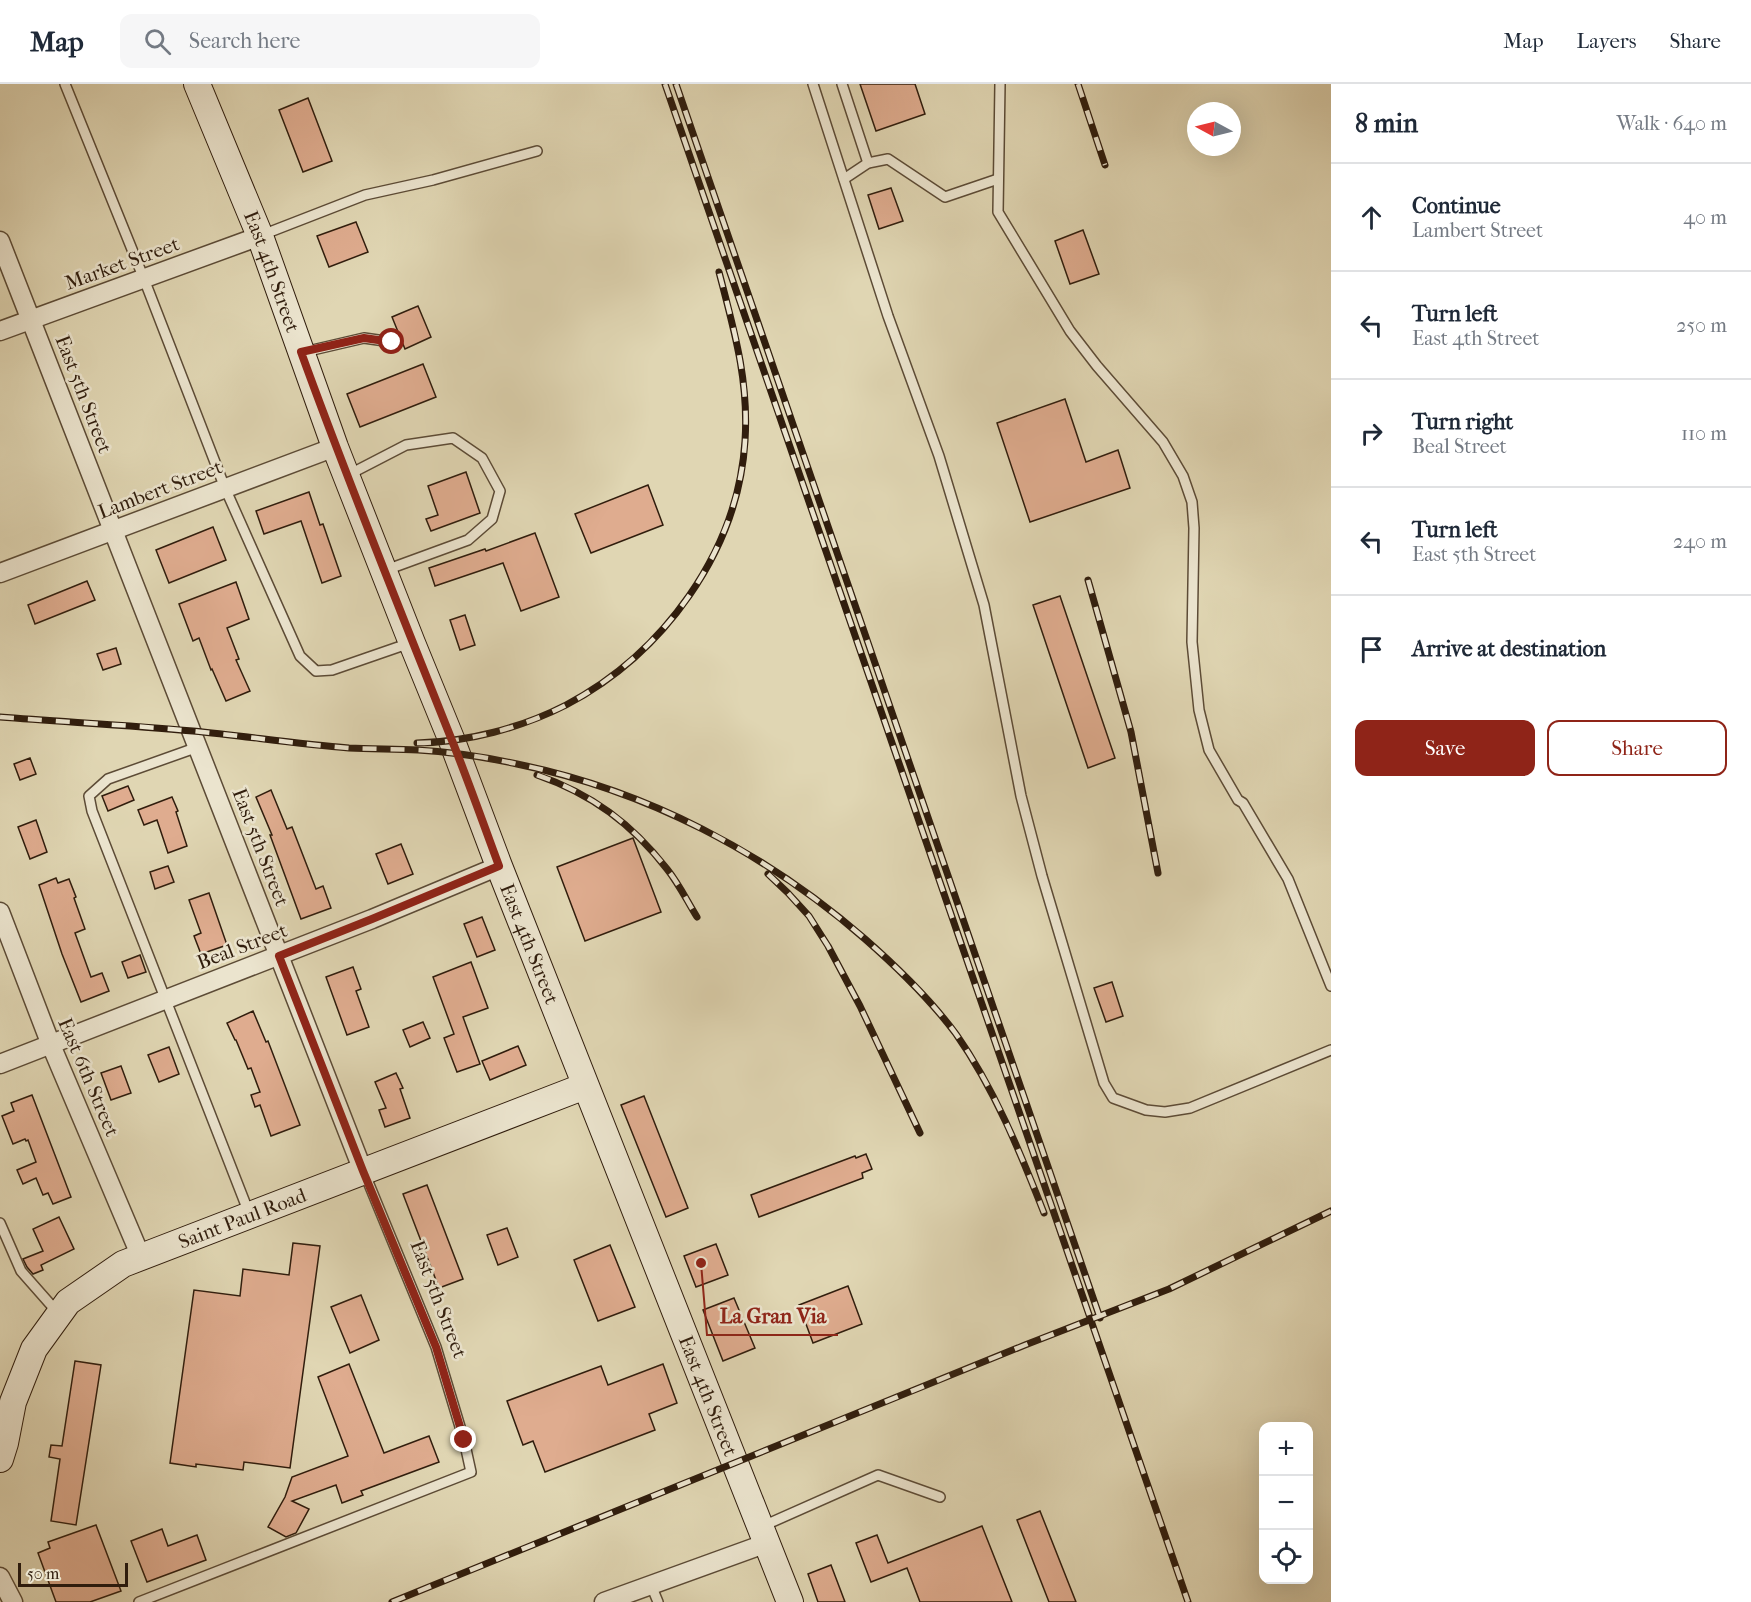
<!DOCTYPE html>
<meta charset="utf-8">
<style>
body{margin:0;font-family:"IM FELL French Canon",serif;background:#f6f6f7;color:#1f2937}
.controls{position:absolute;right:18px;bottom:18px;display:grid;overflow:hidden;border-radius:12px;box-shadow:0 6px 24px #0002}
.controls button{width:54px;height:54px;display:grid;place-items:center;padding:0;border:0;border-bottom:2px solid #e0e1e3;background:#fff;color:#1f2937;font:30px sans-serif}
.compass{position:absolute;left:1187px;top:18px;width:54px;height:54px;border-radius:50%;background:#fff;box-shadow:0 6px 24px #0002;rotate:277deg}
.scale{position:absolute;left:18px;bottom:15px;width:110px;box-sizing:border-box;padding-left:6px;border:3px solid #301d0d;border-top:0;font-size:16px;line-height:21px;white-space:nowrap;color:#301d0d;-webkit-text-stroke:4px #ebe4ce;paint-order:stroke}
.stop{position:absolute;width:18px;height:18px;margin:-14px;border:4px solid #8f2418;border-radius:50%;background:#fff}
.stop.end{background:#8f2418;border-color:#fff;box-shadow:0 2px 6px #0008}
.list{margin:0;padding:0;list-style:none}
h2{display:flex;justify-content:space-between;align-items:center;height:78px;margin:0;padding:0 24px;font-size:26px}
h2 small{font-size:20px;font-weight:400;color:#747a83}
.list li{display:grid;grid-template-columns:39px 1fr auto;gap:18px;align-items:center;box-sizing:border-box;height:108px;padding:0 24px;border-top:2px solid #e0e1e3}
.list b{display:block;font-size:22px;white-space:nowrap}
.list p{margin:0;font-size:20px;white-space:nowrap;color:#747a83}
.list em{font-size:20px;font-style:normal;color:#747a83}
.actions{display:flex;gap:12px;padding:18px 24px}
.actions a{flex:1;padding:14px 0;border:2px solid #8f2418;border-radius:12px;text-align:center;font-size:21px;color:#8f2418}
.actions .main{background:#8f2418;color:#fff}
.icon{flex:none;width:33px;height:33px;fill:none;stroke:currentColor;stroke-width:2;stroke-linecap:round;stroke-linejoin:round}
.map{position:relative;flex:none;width:1331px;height:1518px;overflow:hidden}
header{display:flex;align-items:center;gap:36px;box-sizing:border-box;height:84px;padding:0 30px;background:#fff;border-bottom:2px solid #e0e1e3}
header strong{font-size:28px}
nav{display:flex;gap:33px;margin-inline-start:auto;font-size:21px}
.search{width:420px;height:54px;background:#f6f6f7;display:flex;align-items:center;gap:15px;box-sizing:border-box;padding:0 21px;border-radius:12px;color:#747a83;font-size:22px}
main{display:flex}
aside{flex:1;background:#fff}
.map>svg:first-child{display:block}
.building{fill:#dfac8f;stroke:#301d0d;stroke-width:1.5}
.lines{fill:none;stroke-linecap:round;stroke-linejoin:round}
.service-casing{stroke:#5c4b36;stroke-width:12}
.minor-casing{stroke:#5c4b36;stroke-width:21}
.secondary-casing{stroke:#301d0d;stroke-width:28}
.service{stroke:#ebe4ce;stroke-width:9}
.minor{stroke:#ebe4ce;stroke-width:18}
.secondary{stroke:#ebe4ce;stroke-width:26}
.rail-casing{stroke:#301d0d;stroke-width:7}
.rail{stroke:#ebe4ce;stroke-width:4.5;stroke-dasharray:14;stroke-linecap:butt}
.route{stroke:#8f2418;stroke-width:8}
.labels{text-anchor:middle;stroke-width:5;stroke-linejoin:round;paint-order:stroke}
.street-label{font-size:20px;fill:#301d0d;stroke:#ebe4ce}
.leader{fill:none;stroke:#8f2418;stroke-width:2}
.callout-dot{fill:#8f2418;stroke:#ebe4ce;stroke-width:2}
.callout-label{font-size:21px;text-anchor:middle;font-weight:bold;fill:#8f2418;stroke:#ebe4ce;stroke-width:5;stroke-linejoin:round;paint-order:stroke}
</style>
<header>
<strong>Map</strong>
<div class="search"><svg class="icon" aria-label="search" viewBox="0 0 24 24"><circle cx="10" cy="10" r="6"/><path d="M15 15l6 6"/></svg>Search here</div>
<nav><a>Map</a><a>Layers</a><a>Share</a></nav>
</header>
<main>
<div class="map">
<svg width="1331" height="1518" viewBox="0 0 1331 1518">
<rect width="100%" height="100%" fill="#e0d6b3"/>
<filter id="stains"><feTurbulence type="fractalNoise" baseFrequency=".00333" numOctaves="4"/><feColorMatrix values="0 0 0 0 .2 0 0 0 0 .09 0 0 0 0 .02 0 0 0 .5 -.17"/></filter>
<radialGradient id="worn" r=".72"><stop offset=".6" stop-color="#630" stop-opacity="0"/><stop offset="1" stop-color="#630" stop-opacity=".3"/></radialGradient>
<g class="building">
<polygon points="860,0 915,0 925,30 876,47"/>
<polygon points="308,14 332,77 303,88 279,26"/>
<polygon points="891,104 903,137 879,145 868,111"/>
<polygon points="356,138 368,168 329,183 317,152"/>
<polygon points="1083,146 1099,190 1070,200 1055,157"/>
<polygon points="418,222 431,253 405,265 392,233"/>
<polygon points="423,280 436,313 360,343 347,310"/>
<polygon points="1065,315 1086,378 1118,366 1130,404 1030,438 997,339"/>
<polygon points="466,388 480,429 431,447 426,435 438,431 428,402"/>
<polygon points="648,401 663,441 591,469 575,430"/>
<polygon points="309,408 320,441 323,440 341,492 322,499 301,437 264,450 256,427"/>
<polygon points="213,443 226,476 169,499 156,466"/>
<polygon points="535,449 559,513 521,527 503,479 435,502 429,484 485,465 486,467"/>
<polygon points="87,497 95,516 35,540 28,521"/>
<polygon points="236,498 249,535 227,544 239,575 236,576 250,607 226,617 212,585 211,586 199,554 193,557 179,520"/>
<polygon points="1060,512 1115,674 1088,684 1033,521"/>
<polygon points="465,531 475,561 460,566 450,536"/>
<polygon points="116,564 121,580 103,586 97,570"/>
<polygon points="30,674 36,690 20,696 14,680"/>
<polygon points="128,702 134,716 108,727 102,712"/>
<polygon points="271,706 287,745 292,743 316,805 323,802 331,824 301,835 270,751 272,751 256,713"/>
<polygon points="172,713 178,727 176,728 187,762 168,769 157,736 144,741 138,726"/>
<polygon points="36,736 47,768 30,775 18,743"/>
<polygon points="633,754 661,828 585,857 557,783"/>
<polygon points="401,760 413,790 388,800 376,770"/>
<polygon points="168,782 174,798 155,805 150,788"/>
<polygon points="56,794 58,799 69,795 76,813 74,814 85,845 75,849 91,893 102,889 109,907 81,918 62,870 39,801"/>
<polygon points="209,809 227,861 201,870 194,852 201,849 189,816"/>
<polygon points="482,833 495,866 477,873 464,840"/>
<polygon points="140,871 146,888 128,894 122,878"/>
<polygon points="471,878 488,924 463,933 480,980 457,988 444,954 454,950 433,893"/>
<polygon points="353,883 361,905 356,907 369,943 347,951 326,893"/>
<polygon points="1112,898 1123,932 1106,938 1094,904"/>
<polygon points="253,927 266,958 268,957 300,1041 271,1052 260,1021 255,1023 251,1011 260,1008 251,984 248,985 236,956 235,956 227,939"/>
<polygon points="423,938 430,954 410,963 403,946"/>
<polygon points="518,962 526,981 490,996 482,977"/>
<polygon points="169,963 179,990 159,998 148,971"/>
<polygon points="121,982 131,1009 111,1016 101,989"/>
<polygon points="396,989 403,1004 400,1005 410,1034 385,1043 379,1026 386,1024 375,998"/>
<polygon points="32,1011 71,1113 53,1120 48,1109 43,1111 36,1094 23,1100 17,1086 36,1078 28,1056 26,1057 25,1055 13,1060 2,1032 14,1027 11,1019"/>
<polygon points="644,1012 688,1124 666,1133 621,1021"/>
<polygon points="866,1070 872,1085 862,1089 863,1094 759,1133 751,1111 855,1072 856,1074"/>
<polygon points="427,1101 463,1195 439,1204 403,1110"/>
<polygon points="59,1133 74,1165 41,1181 43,1186 33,1190 27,1183 23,1175 43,1167 33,1145"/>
<polygon points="507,1144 518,1173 498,1181 487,1151"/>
<polygon points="293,1159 320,1162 290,1384 244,1378 243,1386 196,1380 196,1383 170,1379 194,1206 240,1212 243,1185 289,1191"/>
<polygon points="716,1160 728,1191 696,1203 684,1172"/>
<polygon points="610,1161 635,1223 598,1237 574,1176"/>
<polygon points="848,1202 862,1240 813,1259 799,1221"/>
<polygon points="361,1211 379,1256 350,1269 331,1223"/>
<polygon points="734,1214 755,1264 723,1277 703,1226"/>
<polygon points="75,1277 101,1281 76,1441 51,1437 60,1375 49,1373 51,1361 62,1362"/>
<polygon points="349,1280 384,1369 429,1352 439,1378 361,1407 363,1411 342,1419 336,1401 292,1417 309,1425 296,1449 286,1453 268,1443 285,1413 292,1393 348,1372 318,1293"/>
<polygon points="663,1280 677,1319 649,1330 655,1346 545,1388 533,1357 523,1361 507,1317 601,1282 608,1301"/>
<polygon points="1040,1427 1076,1518 1049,1518 1017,1436"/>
<polygon points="96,1441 121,1507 90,1518 56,1518 38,1469 50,1464 48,1458"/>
<polygon points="982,1442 1012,1518 920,1518 907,1484 871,1498 856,1459 877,1451 888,1479"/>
<polygon points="162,1445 168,1462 197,1451 206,1476 147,1498 131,1457"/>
<polygon points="831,1481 845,1518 818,1518 808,1490"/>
</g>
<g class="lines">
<g class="service-casing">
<g id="service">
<polyline points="65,0 144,195 225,404 300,572 316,587 332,586 410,559"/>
<polyline points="813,0 888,232 939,372 984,521 1021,712 1042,792 1104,999 1113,1014 1146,1026 1165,1028 1190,1024 1331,966"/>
<polyline points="842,0 868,79"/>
<polyline points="1000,0 998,128 1070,247 1097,282 1163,358 1183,392 1192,418 1194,444 1192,558 1199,626 1209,666 1238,716 1243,719 1288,795 1331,902"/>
<polyline points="844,95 868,79 888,75 945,113 998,95"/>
<polyline points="262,151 365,111 433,96 537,67"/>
<polyline points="304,268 364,254 392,258"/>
<polyline points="348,391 406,361 453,354 482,374 500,407 492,435 468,456 386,486"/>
<polyline points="198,663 108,695 89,712 92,727 249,1129"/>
<polyline points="0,1139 21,1187 58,1229"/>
<polyline points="763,1442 878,1391 940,1413"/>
<polyline points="651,1501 658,1518"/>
<polyline points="139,1518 471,1388 464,1356 436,1263 364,1088"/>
</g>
</g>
<g class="minor-casing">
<g id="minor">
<polyline points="0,157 363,1087"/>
<polyline points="0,247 260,152"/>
<polyline points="0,489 335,363"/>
<polyline points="0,828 51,961 141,1173"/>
<polyline points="0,980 372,835 499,782"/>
<polyline points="0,1493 13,1518"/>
<polyline points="604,1518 767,1459"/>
</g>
</g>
<g class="secondary-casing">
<g id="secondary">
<path id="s1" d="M197 0 260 152 335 363 412 559 452 657 499 782 790 1518"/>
<path id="s2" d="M0 1375 5 1359 13 1318 34 1265 68 1218 123 1180 585 1002"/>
</g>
</g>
<use href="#service" class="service"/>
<use href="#minor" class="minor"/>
<use href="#secondary" class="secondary"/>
<g class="rail-casing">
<g id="rail">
<polyline points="665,0 1188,1518"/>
<polyline points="676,0 1100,1234"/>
<polyline points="1078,0 1105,81"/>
<polyline points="1088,496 1131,648 1158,789"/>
<path d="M0 633C64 638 129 641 193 647 245 652 297 660 349 664 372 665 395 665 418 666 451 668 485 673 517 680 646 706 766 769 865 855 898 884 930 915 956 950 994 1004 1020 1068 1044 1129"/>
<path d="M417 659C468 658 521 644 566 621 663 570 738 468 745 357 749 296 734 246 719 188"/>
<path d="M537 691C592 710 632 740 667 785 679 800 687 817 697 833"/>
<polyline points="768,790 788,809 809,832 828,862 860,922 920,1049"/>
<polyline points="392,1518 1025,1261 1169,1205 1331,1127"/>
</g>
</g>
<use href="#rail" class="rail"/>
</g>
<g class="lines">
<path class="route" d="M392 258 364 254 301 268C348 398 400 526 451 654 468 696 483 739 499 782L372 835 279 872 363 1087 436 1263 464 1356"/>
</g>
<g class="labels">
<g class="street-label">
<text transform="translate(122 179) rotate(-20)" y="7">Market Street</text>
<text dy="7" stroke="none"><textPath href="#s1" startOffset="202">East 4th Street</textPath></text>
<text transform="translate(84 310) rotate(69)" y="7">East 5th Street</text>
<text transform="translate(160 405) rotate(-21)" y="7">Lambert Street</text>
<text transform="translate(261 763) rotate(69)" y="7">East 5th Street</text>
<text dy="7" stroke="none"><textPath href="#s1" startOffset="922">East 4th Street</textPath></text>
<text transform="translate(242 862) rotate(-21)" y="7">Beal Street</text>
<text transform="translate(89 993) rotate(67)" y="7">East 6th Street</text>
<text dy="7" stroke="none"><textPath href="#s2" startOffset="368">Saint Paul Road</textPath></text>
<text transform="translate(439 1215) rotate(69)" y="7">East 5th Street</text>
<text dy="7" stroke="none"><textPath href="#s1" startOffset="1408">East 4th Street</textPath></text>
</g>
</g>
<path class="leader" d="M701 1179L707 1251H838"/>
<circle class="callout-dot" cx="701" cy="1179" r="6"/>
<g class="callout-label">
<text x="773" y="1239">La Gran Via</text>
</g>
<rect width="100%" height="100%" filter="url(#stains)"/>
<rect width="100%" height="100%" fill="url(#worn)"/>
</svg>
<div class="controls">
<button>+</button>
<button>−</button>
<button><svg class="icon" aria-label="locate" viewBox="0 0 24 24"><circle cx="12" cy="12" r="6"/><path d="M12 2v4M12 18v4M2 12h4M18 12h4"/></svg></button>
</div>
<svg class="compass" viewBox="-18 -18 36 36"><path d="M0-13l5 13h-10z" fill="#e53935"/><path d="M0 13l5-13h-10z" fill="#747a83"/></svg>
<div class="scale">50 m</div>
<div class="stop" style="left:392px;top:258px"></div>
<div class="stop end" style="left:464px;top:1356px"></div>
</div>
<aside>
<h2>8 min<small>Walk · 640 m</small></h2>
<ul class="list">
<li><svg class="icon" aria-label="ahead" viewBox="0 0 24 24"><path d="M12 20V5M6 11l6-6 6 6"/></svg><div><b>Continue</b><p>Lambert Street</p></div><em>40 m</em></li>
<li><svg class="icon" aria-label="left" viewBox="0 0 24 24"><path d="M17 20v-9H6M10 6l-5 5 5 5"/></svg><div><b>Turn left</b><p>East 4th Street</p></div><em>250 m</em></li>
<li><svg class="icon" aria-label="right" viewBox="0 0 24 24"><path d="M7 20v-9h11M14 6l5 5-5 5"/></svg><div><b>Turn right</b><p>Beal Street</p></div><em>110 m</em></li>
<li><svg class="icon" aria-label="left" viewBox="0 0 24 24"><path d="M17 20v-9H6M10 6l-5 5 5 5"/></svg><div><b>Turn left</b><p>East 5th Street</p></div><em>240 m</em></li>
<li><svg class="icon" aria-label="arrive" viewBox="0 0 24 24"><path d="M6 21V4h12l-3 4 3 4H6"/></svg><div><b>Arrive at destination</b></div></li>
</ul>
<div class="actions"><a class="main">Save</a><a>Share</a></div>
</aside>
</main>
